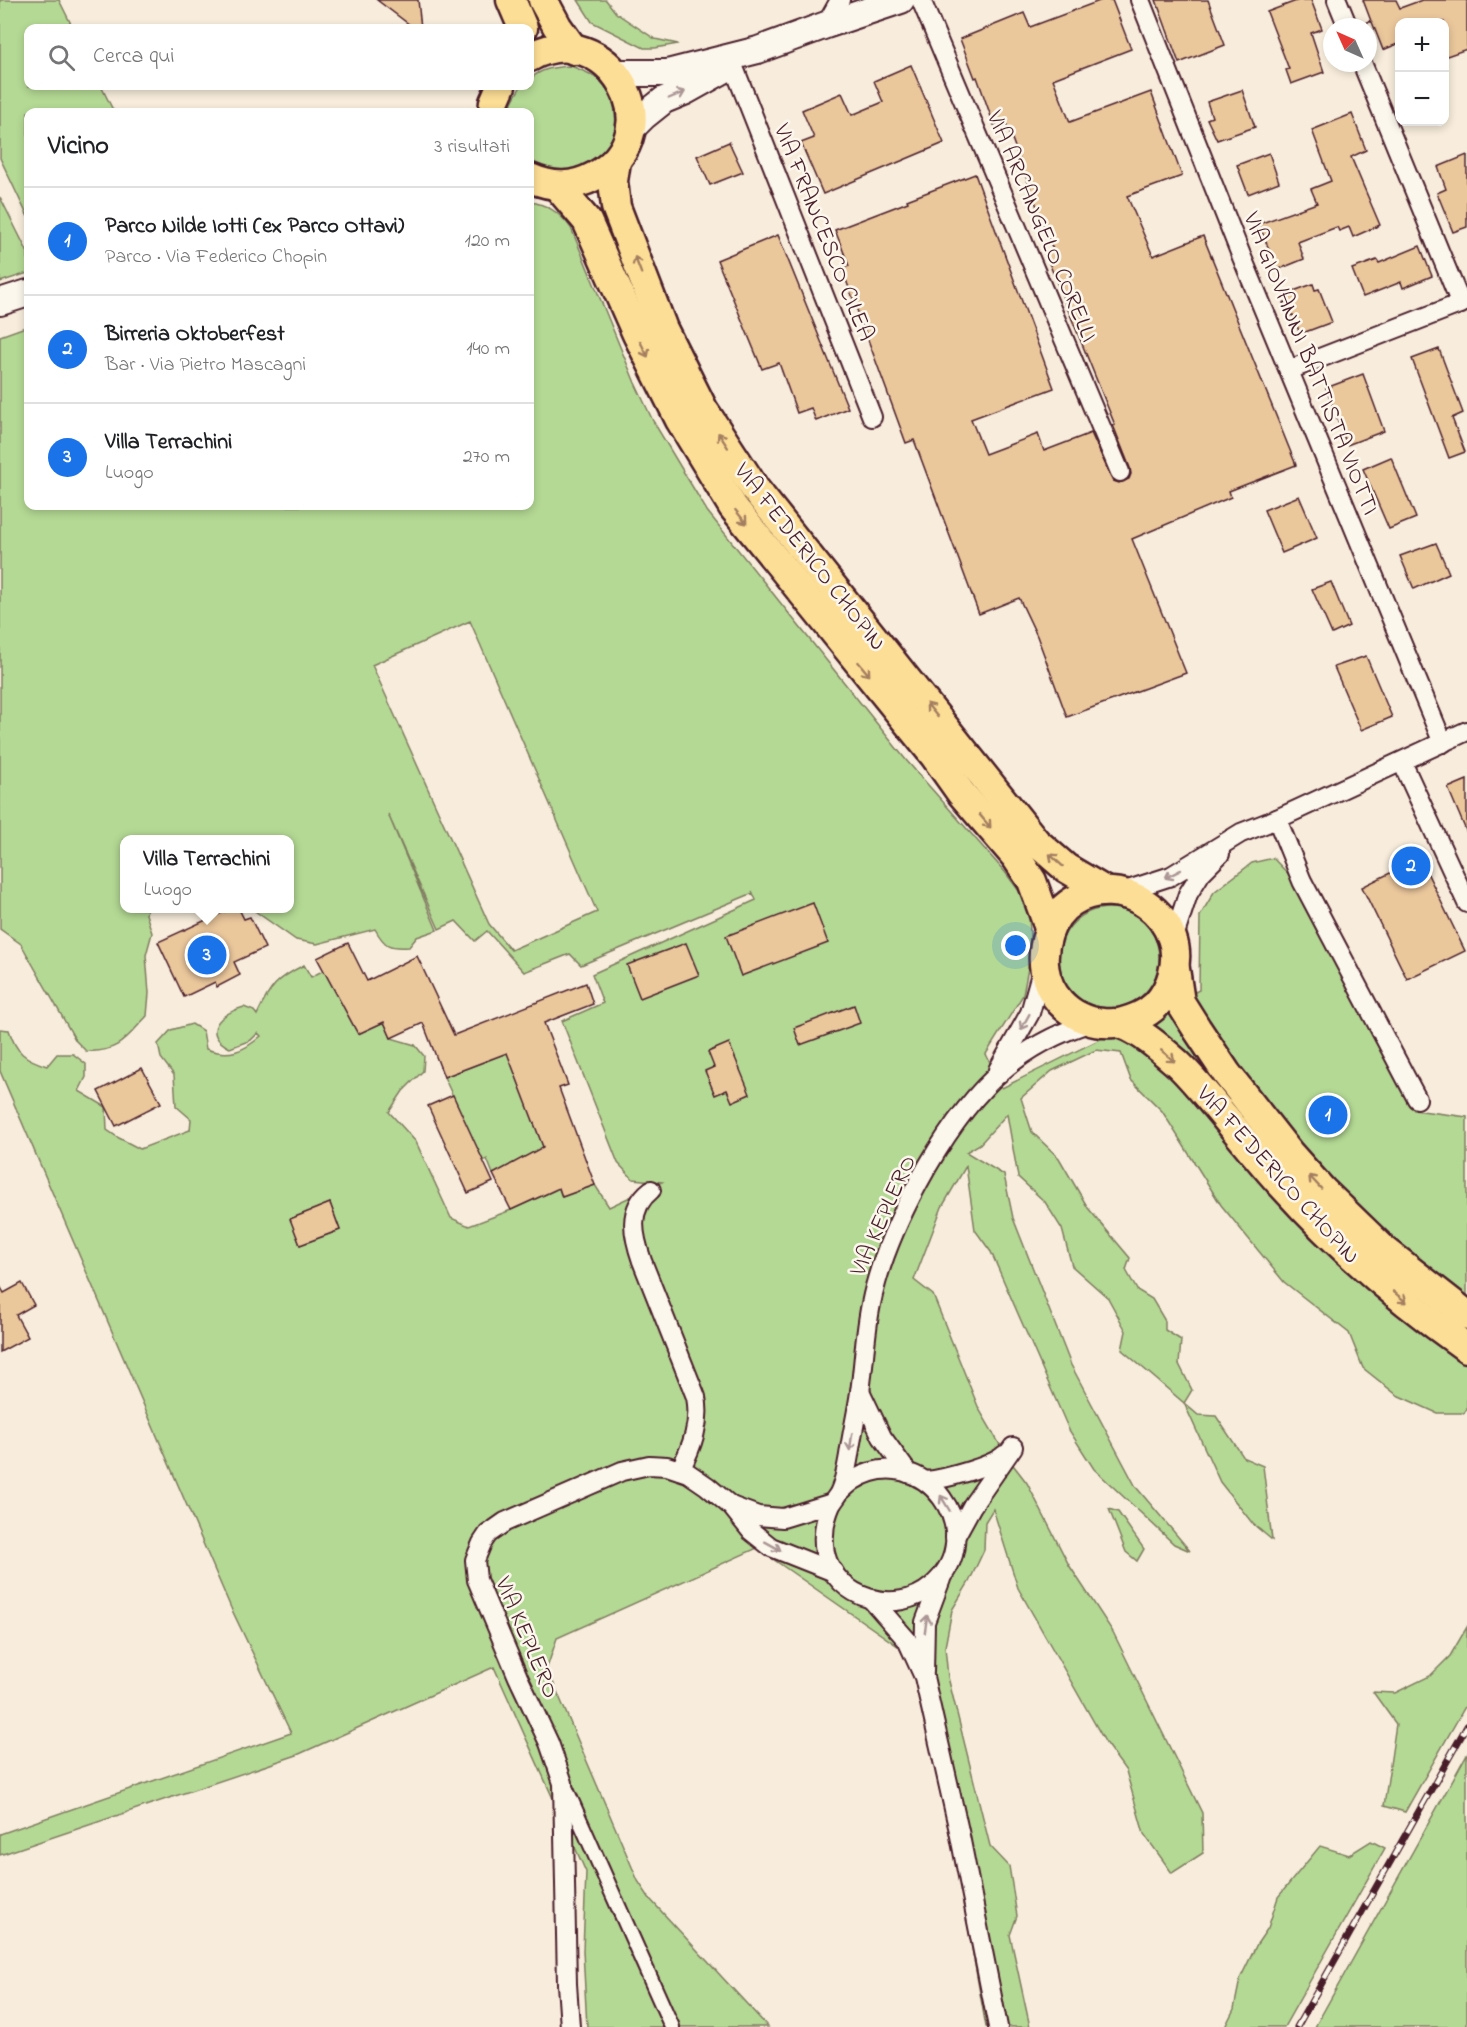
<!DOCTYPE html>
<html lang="it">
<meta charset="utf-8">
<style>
body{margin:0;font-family:"Indie Flower",sans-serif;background:#f2f2f2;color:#202124}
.controls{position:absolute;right:18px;top:18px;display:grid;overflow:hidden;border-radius:12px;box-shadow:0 3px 9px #0003}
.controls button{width:54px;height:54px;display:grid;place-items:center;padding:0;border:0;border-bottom:2px solid #e0e0e0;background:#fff;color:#202124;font:30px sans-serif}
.compass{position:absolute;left:1323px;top:18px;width:54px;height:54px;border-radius:50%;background:#fff;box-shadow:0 3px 9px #0003;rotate:315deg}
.you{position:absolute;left:1016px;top:946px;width:21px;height:21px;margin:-15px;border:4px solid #fff;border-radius:50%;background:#1a73e8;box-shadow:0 0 0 9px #1a73e833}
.badge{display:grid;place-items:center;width:39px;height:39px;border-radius:50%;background:#1a73e8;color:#fff;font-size:20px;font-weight:700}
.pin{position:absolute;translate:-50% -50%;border:3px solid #fff;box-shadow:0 2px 6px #0006}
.popup{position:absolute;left:120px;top:835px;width:174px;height:78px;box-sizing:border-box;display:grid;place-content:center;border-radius:12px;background:#fff;filter:drop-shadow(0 2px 4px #0005);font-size:20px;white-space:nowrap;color:#757577}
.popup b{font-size:22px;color:#202124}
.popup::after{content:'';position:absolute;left:50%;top:100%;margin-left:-12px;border:12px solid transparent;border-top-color:#fff}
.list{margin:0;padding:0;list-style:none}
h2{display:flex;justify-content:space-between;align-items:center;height:78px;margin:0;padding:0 24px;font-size:26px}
h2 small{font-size:20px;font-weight:400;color:#757577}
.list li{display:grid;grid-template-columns:39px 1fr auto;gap:18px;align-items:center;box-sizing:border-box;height:108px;padding:0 24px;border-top:2px solid #e0e0e0}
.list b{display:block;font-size:22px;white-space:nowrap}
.list p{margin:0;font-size:20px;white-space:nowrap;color:#757577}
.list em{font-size:20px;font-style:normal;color:#757577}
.icon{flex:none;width:33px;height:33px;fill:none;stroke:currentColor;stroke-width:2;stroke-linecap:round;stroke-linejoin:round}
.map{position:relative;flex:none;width:1467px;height:2027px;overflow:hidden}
.search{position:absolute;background:#fff;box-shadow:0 3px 9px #0003;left:24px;top:24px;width:510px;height:66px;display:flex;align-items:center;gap:15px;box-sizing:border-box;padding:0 21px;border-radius:12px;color:#757577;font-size:22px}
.panel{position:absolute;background:#fff;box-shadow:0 3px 9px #0003;left:24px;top:108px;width:510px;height:402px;border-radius:12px}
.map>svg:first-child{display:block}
.green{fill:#b4d994;stroke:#7f7c60;stroke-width:1.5;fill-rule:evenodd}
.building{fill:#ebc79c;stroke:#4a1f2b;stroke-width:1.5}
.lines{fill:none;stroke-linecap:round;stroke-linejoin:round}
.pedestrian-casing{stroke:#4a1f2b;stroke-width:18}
.minor-casing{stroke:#4a1f2b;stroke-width:22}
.secondary-casing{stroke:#4a1f2b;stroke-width:30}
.primary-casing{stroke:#4a1f2b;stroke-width:33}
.pedestrian{stroke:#fbf7ec;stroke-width:14}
.minor{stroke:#fbf7ec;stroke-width:18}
.secondary{stroke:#fbf7ec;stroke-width:26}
.primary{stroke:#fdde96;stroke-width:28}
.rail-casing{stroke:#4a1f2b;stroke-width:7}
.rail{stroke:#fbf7ec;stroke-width:4.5;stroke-dasharray:14;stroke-linecap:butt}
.oneway{stroke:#ab9695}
.oneway2{stroke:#a47e60}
.labels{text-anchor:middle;stroke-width:5;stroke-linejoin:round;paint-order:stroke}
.street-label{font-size:24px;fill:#4a1f2b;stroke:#fbf7ec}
</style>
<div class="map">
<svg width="1467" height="2027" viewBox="0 0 1467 2027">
<rect width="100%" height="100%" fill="#f8eddc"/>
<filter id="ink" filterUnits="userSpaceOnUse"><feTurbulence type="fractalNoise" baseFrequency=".0167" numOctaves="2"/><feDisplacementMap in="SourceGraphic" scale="12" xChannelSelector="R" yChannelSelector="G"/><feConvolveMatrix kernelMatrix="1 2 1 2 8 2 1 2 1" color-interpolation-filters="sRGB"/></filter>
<g filter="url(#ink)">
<g class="green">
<polygon points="0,0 59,0 73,28 28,28 28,86 101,86 114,112 28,112 28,217 0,158"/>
<polygon points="578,0 606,0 616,13 655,39 678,44 655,48 644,48 592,22"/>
<path d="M571 66C583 71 594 74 603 84 618 101 621 135 604 152 601 156 594 160 589 163 580 169 571 173 559 173 548 172 539 167 530 161V112H510L512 102 521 86H530V79C542 68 555 67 571 66Z"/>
<polygon points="0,197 28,253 28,273 0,282"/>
<path d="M530 202C547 204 561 214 571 228L635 383 653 421 707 511 906 760 1005 872 1022 895 1029 914 1030 933 1029 963 1023 995 986 1054 1002 1088 1199 990 1200 916 1214 892 1252 863 1273 858 1293 879 1414 1110 1467 1117V1409L1464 1413H1437L1397 1395 1363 1368 1349 1333 1284 1282 1221 1205 1162 1111 1131 1080 1121 1053 1096 1050 1052 1071 1021 1098 1032 1132 1059 1158 1088 1208 1130 1258 1126 1270 1137 1290 1152 1299 1165 1321V1330L1181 1340 1179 1364 1192 1390 1184 1403 1198 1415 1216 1416 1244 1458 1263 1466 1272 1540 1253 1524 1220 1482 1184 1403 1122 1350 1126 1331 1108 1298 1072 1266 1062 1229 1045 1202 1018 1177 1007 1114 980 1144 966 1152 1004 1175 1013 1218 1071 1365 1136 1487 1190 1551 1174 1544 1094 1469 1069 1430 991 1252 975 1230 966 1166 942 1207 914 1280 933 1295 979 1409 1007 1457 1027 1483 1069 1565 1113 1632 1202 1813 1203 1853 1172 1873 1144 1834 1126 1771 1107 1745 1018 1588 993 1509 985 1522 984 1550 969 1582 952 1610 945 1647 948 1677 990 1846 1009 1866 1017 1916 1010 1935 1030 2027H986L960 1881 915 1679 899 1647 757 1548 557 1638 547 1668 638 1881 650 1899 768 2027H587L583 1951 586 1872 494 1667 297 1755 0 1855V1834L291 1733 231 1608 0 1071V1029L9 1030C16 1053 25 1059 47 1066L57 1054H73L86 1064V1077L79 1091 106 1107 107 1130 119 1138 140 1149 190 1130 191 1119 176 1106 174 1075 161 1058 158 1044 171 1030 192 1024 203 1031 206 1049C229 1057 243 1052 261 1036L258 1033 251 1040 230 1048C200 1033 220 1013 244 1007L254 1011 257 1015C270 987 276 979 304 965L311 977 324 970 358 1034 384 1022 391 1038 415 1045 424 1056 423 1071 403 1091 389 1112 416 1142 451 1218 469 1226 511 1210 555 1190 538 1151 493 1174 487 1159 483 1161 444 1077 509 1052 562 1197 595 1185 609 1207 662 1182 633 1179 618 1163 562 1021 603 1003 592 974 756 900 752 891 753 893 581 965 570 954 524 972 487 931 475 941 456 921 439 929 388 814 437 930 417 937 409 947C389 948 385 947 375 929L317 944 296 940 252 909 290 908V840H124V908L147 909 146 914 152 933 146 955 149 993 147 1016C126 1038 119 1053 86 1051L76 1041 21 944 0 929V336L28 326V506H530ZM470 621 597 912 511 950 489 924 372 665ZM330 1203 340 1230 300 1245 291 1219Z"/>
<circle cx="1109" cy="958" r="50"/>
<polygon points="1109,1509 1118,1512 1144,1549 1137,1561 1126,1552"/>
<polygon points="1467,1627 1467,1703 1405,1812 1384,1806 1396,1724 1373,1692 1395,1693 1430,1676 1450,1656"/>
<polygon points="1467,1754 1467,2027 1315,2027"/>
<polygon points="1371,1841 1385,1848 1284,2027 1225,2027 1234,2009 1240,1979 1257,1944 1268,1928 1278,1897 1320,1846 1349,1855"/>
</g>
<g class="building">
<polygon points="377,0 418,0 421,28 414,28"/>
<polygon points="1102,0 1112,0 1131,49 1053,79 1070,122 1151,92 1182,176 1127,196 1153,256 1203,236 1296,465 1229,491 1231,497 1132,539 1186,673 1067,717 1037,636 1019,598 979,614 914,440 906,443 842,269 849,266 835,230 908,202 907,200 975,174 1054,388 971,419 985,454 1038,434 1044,451 1091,433 1113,481 1119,483 1129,479 1131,474 1130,468 1113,425 1115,425 1045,253 1053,250 1005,120 994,125 977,77 975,78 960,39 1024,13 1030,27"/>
<polygon points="1156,0 1208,0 1225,45 1179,63"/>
<polygon points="1299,0 1311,0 1322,29 1311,33 1324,72 1291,84 1286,70 1289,69 1267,12"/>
<polygon points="1363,0 1396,0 1400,8 1422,0 1467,0 1467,49 1444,57 1444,22 1400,22 1400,43 1383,50 1372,22 1367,22 1371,21"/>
<polygon points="911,65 944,143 823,194 801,143 814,138 802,110 842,93 852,115 883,102 874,81"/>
<polygon points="1242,90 1255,127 1217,140 1207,119 1212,117 1207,102"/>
<polygon points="1352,114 1366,150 1351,157 1380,225 1353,237 1349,227 1339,231 1337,227 1298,242 1304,259 1277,270 1259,224 1317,203 1311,189 1331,181 1312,130"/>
<polygon points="729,142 743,172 710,185 697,156"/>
<polygon points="1269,153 1279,182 1248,194 1237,165"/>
<polygon points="1467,155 1467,227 1453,232 1437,193 1446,189 1438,167"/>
<polygon points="778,235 848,408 816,421 811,408 797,413 779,363 762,369 717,260"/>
<polygon points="1420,246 1432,276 1403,288 1401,282 1363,297 1352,269 1377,260 1379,263"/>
<polygon points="1313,284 1315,290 1319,289 1332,322 1300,334 1293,315 1289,316 1283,303 1288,301 1285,294"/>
<polygon points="1439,349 1463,413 1452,418 1465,452 1449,458 1412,359"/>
<polygon points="1363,374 1384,431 1347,445 1326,388"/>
<polygon points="1391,457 1416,518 1389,529 1363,469"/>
<polygon points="1299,496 1317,538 1282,553 1264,510"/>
<polygon points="1436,543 1449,573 1414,589 1400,556"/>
<polygon points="1331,582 1349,626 1332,634 1312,589"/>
<polygon points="1366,656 1392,717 1361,730 1334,667"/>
<polygon points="1467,780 1467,833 1448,788"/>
<polygon points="1420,858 1465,951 1407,979 1362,887"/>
<polygon points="813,903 828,943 741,976 726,936"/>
<polygon points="230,909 239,909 244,919 250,917 265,948 234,962 240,975 217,987 215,982 184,997 158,942"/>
<polygon points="348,943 367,981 417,956 454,1035 586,983 593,1004 544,1023 568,1085 559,1088 595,1185 562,1197 559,1188 511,1210 493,1174 543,1147 507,1053 444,1077 423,1023 391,1038 384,1022 358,1034 317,958"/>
<polygon points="686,943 699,975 640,998 627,965"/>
<polygon points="854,1005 860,1023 800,1045 794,1028"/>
<polygon points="729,1043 750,1094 732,1102 727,1090 715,1095 705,1071 714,1067 708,1052"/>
<polygon points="142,1068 161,1103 116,1126 98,1091"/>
<polygon points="453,1095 493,1182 468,1193 428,1106"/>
<polygon points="330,1203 340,1230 300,1245 290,1219"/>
<polygon points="22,1283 34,1305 16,1315 28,1337 0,1352 0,1286 4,1293"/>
</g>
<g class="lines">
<g class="pedestrian-casing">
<polyline id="pedestrian" points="565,1787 672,2027"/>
</g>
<g class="minor-casing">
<g id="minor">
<polyline points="921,0 1120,472"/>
<polyline points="1140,0 1241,255 1443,743"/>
<polyline points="1337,0 1348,27"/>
<polyline points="826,25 840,0"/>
<polyline points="1362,63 1461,304"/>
<polyline points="733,65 872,417"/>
<polyline points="1289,370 1467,301"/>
<polyline points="1402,762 1467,903"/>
<polyline points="1277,819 1302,881 1417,1099"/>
<polyline points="1122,892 1171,876 1241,833 1277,819 1467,731"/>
<polyline points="1173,940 1188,894 1201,873 1220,854"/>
<polyline points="998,1070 1030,1013 1042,970"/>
<path d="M651 1190C627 1209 633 1235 642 1261L696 1397C701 1423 692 1447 680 1470"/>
<polyline points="860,1391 882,1437 908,1473"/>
<path d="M926 1481C944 1479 991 1467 1004 1455"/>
<path d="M839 1493C844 1488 849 1483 854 1480 923 1438 993 1534 932 1586 897 1616 836 1600 825 1553 822 1536 824 1521 831 1505 833 1501 837 1497 839 1493 844 1483 847 1467 849 1455 852 1434 857 1413 860 1392 864 1363 865 1333 871 1304 885 1233 942 1127 995 1077 1023 1051 1056 1033 1092 1022"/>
<polyline points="731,1506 758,1516 783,1518 832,1503"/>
<polyline points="955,1537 972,1506 1013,1447"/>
<polyline points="871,1599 907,1640 924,1677 959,1831 998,2027"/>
<polyline points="924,1672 925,1622 941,1579"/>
<polyline points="570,2027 567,1984 563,1783 549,1743 518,1677 477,1580 475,1560 482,1543 488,1534 505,1522 622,1471 649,1465 667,1466 688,1473 707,1486 731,1506 751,1531 771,1547 834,1572"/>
</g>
</g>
<g class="secondary-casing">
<g id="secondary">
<polyline points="615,73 667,73 758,50 826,25 901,0"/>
<polyline points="631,129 644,116 664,100 686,91 729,67"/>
<polyline points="0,302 28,293"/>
</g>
</g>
<g class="primary-casing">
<g id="primary">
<polyline points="511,0 523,28"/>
<polyline points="543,0 557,26 574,50"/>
<path d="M530 57C606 14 677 131 595 176 573 188 553 188 530 178"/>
<polyline points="493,112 494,102 501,86"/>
<polyline points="616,161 613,181 616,207 663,329 703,409 755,489 1036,842 1066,868 1105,891"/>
<polyline points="558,187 587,221 637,334 680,420 733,507 934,755 961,793 1016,857 1032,881 1049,928"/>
<polyline points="1175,969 1180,1002 1197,1029 1227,1074 1289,1153 1322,1190 1384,1250 1467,1315"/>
<path d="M1120 1023C1133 1019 1146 1015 1156 1005 1172 988 1180 960 1172 938 1151 879 1067 875 1048 934 1040 957 1043 983 1060 1002 1071 1014 1087 1022 1103 1023 1109 1024 1116 1022 1121 1024 1141 1031 1161 1049 1177 1063 1190 1075 1202 1090 1213 1103 1237 1131 1259 1160 1284 1187 1340 1249 1399 1300 1467 1348"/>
</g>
</g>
<use href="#pedestrian" class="pedestrian"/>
<use href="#minor" class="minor"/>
<use href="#secondary" class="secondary"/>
<use href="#primary" class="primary"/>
<g class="rail-casing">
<polyline id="rail" points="1297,2027 1467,1726"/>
</g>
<use href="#rail" class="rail"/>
</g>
<defs><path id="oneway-shaft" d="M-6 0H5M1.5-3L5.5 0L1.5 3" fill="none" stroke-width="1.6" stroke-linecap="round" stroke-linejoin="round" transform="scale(1.5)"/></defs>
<g class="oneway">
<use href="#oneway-shaft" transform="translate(677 95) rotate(-23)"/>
<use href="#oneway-shaft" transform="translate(1173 874) rotate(153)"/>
<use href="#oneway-shaft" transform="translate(1025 1022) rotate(119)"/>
<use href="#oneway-shaft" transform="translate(851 1442) rotate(98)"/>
<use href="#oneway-shaft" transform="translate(945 1503) rotate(-121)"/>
<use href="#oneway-shaft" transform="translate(773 1546) rotate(29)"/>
<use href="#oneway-shaft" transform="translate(926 1624) rotate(-82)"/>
</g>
<g class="oneway2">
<use href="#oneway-shaft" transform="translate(638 265) rotate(-111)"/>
<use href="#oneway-shaft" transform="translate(644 349) rotate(63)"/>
<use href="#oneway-shaft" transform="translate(723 440) rotate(-123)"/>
<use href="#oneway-shaft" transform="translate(741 517) rotate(51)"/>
<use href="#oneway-shaft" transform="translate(864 669) rotate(51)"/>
<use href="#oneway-shaft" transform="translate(932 710) rotate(-129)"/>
<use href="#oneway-shaft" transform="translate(985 821) rotate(50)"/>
<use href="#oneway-shaft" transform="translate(1056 860) rotate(-138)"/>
<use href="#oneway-shaft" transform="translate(1168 1056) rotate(40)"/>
<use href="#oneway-shaft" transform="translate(1315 1182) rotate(-133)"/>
<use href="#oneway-shaft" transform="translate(1400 1297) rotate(39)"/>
</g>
</g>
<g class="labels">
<g class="street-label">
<text transform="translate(1043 226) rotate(67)" y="8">VIA ARCANGELO CORELLI</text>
<text transform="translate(825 232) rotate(68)" y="8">VIA FRANCESCO CILEA</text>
<text transform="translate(1312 363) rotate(68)" y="8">VIA GIOVANNI BATTISTA VIOTTI</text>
<text transform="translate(811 556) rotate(52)" y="8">VIA FEDERICO CHOPIN</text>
<text transform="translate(1279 1174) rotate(48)" y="8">VIA FEDERICO CHOPIN</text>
<text transform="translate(882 1215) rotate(-66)" y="8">VIA KEPLERO</text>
<text transform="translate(528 1637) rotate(67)" y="8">VIA KEPLERO</text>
</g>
</g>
</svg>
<div class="controls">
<button>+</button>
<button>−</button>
</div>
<svg class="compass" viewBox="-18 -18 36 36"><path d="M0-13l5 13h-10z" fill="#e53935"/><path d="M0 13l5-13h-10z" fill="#757577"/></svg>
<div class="you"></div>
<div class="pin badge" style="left:1328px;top:1115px">1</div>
<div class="pin badge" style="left:1411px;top:866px">2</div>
<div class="pin badge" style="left:207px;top:955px">3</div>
<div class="popup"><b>Villa Terrachini</b>Luogo</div>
<div class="search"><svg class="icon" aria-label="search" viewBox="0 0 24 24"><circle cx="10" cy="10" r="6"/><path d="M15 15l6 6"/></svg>Cerca qui</div>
<section class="panel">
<h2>Vicino<small>3 risultati</small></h2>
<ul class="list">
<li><span class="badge">1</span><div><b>Parco Nilde Iotti (ex Parco Ottavi)</b><p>Parco · Via Federico Chopin</p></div><em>120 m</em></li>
<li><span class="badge">2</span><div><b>Birreria Oktoberfest</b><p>Bar · Via Pietro Mascagni</p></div><em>140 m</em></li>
<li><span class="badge">3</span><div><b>Villa Terrachini</b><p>Luogo</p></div><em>270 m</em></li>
</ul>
</section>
</div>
